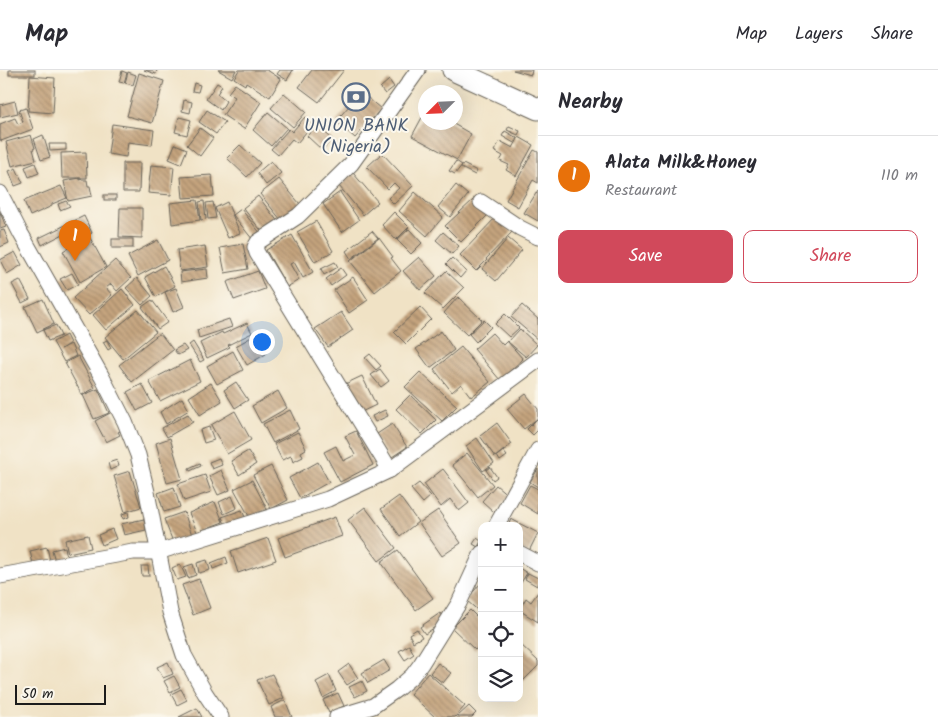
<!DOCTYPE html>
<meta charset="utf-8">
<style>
body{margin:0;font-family:Kalam,sans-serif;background:#f2f2f3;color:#2b2b33}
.controls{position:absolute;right:15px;bottom:15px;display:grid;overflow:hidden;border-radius:10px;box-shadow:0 5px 20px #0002}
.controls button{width:45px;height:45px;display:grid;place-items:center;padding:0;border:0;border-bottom:1px solid #e1e1e2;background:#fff;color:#2b2b33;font:25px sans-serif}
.compass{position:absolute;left:418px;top:15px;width:45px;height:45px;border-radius:50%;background:#fff;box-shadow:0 5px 20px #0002;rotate:246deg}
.scale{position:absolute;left:15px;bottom:12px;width:91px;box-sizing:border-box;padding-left:5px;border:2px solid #1c1c1c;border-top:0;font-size:14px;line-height:18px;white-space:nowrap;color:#1c1c1c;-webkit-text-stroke:4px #fbf7ec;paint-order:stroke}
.you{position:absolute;left:261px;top:271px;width:18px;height:18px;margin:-12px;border:4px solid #fff;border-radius:50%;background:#1a73e8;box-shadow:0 0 0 8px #1a73e833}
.badge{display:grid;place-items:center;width:32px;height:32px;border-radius:50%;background:#d1495b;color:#fff;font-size:16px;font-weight:700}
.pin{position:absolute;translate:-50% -41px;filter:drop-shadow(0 1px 2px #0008)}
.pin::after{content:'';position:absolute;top:26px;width:18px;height:15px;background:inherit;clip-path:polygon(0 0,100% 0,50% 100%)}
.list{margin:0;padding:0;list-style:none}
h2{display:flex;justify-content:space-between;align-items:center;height:65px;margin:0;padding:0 20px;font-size:21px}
h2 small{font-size:16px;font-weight:400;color:#7c7c81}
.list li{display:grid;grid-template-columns:32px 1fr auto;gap:15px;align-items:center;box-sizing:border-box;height:80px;padding:0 20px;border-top:1px solid #e1e1e2}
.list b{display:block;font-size:19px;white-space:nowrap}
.list p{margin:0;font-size:16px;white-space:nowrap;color:#7c7c81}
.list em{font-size:16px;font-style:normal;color:#7c7c81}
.actions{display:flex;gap:10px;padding:15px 20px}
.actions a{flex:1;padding:11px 0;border:1px solid #d1495b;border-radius:10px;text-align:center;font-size:18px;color:#d1495b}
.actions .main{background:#d1495b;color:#fff}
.icon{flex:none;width:28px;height:28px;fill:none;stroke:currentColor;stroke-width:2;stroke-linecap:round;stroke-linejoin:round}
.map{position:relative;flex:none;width:538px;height:647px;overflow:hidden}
header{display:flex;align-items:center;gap:30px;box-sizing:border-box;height:70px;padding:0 25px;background:#fff;border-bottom:1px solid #e1e1e2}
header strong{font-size:24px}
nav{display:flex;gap:28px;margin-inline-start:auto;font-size:18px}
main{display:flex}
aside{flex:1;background:#fff}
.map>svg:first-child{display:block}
.building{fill:url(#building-back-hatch)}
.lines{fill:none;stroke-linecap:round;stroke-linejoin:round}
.minor-casing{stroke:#666157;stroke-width:17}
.highway-casing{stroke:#666157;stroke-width:23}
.minor{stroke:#fff;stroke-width:15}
.highway{stroke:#fff;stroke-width:21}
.labels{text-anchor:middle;stroke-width:4;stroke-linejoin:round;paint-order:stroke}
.service-label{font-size:18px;fill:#4e5e75;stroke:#fbf7ec}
</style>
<header>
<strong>Map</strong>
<nav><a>Map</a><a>Layers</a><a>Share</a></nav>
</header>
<main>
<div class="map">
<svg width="538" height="647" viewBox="0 0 538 647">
<defs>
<pattern id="building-back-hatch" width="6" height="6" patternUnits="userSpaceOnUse" patternTransform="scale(1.25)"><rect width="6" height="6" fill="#c5a47e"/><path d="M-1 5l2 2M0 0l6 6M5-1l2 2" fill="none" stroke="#9f8566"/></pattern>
</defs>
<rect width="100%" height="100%" fill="#fbf7ec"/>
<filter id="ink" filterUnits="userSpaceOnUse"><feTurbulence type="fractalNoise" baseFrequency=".02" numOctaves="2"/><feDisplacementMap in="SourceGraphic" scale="10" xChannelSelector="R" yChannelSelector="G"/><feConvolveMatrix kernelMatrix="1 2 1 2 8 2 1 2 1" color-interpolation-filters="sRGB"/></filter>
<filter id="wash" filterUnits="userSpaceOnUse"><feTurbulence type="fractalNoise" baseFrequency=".0096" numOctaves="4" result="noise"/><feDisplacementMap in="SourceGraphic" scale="20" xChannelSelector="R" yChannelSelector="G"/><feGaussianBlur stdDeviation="1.12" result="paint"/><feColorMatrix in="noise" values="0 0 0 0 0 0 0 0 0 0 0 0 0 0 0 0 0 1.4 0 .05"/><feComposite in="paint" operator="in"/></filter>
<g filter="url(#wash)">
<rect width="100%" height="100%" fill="#f0e2c5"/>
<g id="blocks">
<g class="building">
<rect x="9" y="0" width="26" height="5"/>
<polygon points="144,0 157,0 156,4"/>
<polygon points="218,0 236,0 232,8"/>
<polygon points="239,0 267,0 281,9 270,27 246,12 245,15 234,8"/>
<polygon points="280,0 293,0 287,10 277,4"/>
<polygon points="312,0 344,0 319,32 299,17"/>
<polygon points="513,0 532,0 531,5"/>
<polygon points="122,1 127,3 124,13 119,12"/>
<polygon points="128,2 136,5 133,15 125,13"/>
<polygon points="139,3 164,11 152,53 127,46"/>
<polygon points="30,6 55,8 53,43 28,41"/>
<polygon points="389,10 394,17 385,24 380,18"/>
<polygon points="194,13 200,15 198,22 192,21"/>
<polygon points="217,13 222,16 217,24 226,31 221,40 206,29"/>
<polygon points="235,14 261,32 244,59 223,45 235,27 228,23"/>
<polygon points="361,22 381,39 355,68 336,51"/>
<polygon points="284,23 306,42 293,57 271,38"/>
<polygon points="184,30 192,32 190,43 182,41"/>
<polygon points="15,31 18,43 0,47 0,35"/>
<polygon points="26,38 33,59 1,71 0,68 0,54 15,48 18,54 23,52 19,40"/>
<polygon points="207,40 225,52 216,64 199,52"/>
<polygon points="426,40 426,52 450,52 471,64 457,90 412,66"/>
<polygon points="268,42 287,58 271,76 253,60"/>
<polygon points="179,47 191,50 187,65 175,62"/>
<polygon points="305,47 313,54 297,73 292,69 278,85 271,79 289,59 292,62"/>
<polygon points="112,54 154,60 152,75 128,72 126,87 108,84"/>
<polygon points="317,55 332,69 322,80 307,66"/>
<polygon points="509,56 520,61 518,65 507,60"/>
<polygon points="200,58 213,68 200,86 187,75"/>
<polygon points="505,61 517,68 514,73 502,66"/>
<polygon points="31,65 35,78 33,79 36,90 12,96 6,72"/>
<polygon points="43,65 50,87 41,90 34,69"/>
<polygon points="519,67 533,75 516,106 506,100 509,95 500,91 503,86 494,81 500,71 513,78"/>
<polygon points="49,74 66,74 66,80 50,81"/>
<polygon points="175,74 187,79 181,94 169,89"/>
<polygon points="240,75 260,93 247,107 227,88"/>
<polygon points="534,80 538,82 538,113 533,110 518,137 506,130"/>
<polygon points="86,82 87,108 62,108 61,83"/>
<polygon points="382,83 413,116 394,134 388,128 399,118 394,113 388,119 367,97"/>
<polygon points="271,91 281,103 266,115 257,103"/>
<polygon points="456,91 462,95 455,104 449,101"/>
<polygon points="35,93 39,103 29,107 25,97"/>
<polygon points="123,93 140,93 139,122 123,122"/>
<polygon points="463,94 477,101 475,105 461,98"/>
<polygon points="151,95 174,97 171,125 148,123"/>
<polygon points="16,98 23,113 15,116 9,101"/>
<polygon points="353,103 378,132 363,145 339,116"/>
<polygon points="212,105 214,126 183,128 181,107"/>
<polygon points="80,108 80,110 82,109 82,110 87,110 88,116 90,116 92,126 68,131 64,111"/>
<polygon points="279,109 300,134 281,150 260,124"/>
<polygon points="456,115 468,125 450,147 438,137"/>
<polygon points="61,116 67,128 52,134 52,136 30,146 24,131"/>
<polygon points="538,120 538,151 524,143"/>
<polygon points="340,122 359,150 342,162 323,134"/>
<polygon points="415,122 443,147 427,166 399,141"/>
<rect x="104" y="125" width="12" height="5"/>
<polygon points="258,126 279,153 264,164 243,138"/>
<polygon points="197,130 200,150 172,154 170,133"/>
<polygon points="473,130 488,145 461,172 445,156"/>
<polygon points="66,131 70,136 60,140 58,134"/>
<polygon points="204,131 206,149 201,150 199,132"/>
<polygon points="213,132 216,148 208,149 206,133"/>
<polygon points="227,132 240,163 228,168 215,138"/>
<polygon points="120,138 142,138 142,168 119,167"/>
<polygon points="241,139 261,164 253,170 233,145"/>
<polygon points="0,142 6,157 0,159"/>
<polygon points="394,142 409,157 396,170 382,155"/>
<polygon points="84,146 92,163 85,167 79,156 42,175 39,168"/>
<polygon points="496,147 512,162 486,189 487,190 476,201 460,185"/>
<polygon points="316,151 333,181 315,192 297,162"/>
<polygon points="409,159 422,173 411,184 397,170"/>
<polygon points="4,160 9,173 0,177 0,161"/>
<polygon points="372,161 378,168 351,189 346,181"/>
<polygon points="443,162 459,176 452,184 436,170"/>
<polygon points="292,165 313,202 303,208 294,192 290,194 299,210 287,217 266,180"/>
<polygon points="89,166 106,197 80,212 63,181"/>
<polygon points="379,168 393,187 391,188 401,201 375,222 350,191"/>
<polygon points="508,168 522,180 496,211 482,199"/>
<rect x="112" y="169" width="21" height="9"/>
<polygon points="158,170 168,190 138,206 128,186"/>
<polygon points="243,174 248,199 225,203 220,178"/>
<polygon points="205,176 208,197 180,201 177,180"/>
<polygon points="15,182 22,195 7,204 0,190"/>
<polygon points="419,187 436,206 420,220 403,201"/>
<polygon points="452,188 466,201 460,208 446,194"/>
<polygon points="115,190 131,208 117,221 111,214 106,218 112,225 89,245 73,228"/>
<polygon points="335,192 338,197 324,205 321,199"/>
<polygon points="164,196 175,216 156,227 145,207"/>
<polygon points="341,198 346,205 331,216 326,209"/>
<polygon points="207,199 208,208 181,212 180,202"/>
<polygon points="258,201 265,219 234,230 227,212"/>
<polygon points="446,201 464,218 443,239 425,223"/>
<polygon points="72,203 78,214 67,220 60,209"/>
<polygon points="353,207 368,230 349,243 334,220"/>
<polygon points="137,208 152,226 142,235 126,218"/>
<polygon points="20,210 30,229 22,233 12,214"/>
<polygon points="176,218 184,237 173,242 165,222"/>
<polygon points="122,219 135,235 106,260 93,245"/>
<polygon points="458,227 482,250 467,265 444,243"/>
<polygon points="43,229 54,254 37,262 25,237"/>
<polygon points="152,230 168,252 158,259 142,237"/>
<polygon points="522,235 538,249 538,270 511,247"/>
<polygon points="420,237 431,249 406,274 394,262"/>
<polygon points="138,240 156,262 123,289 105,267"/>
<polygon points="341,242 353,260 328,277 315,259"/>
<polygon points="505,244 519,258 509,267 495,254"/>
<polygon points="229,249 232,257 199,268 197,260"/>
<polygon points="484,250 491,257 476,272 469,264"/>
<polygon points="247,253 252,263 228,275 230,277 207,288 200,273 222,262 223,264"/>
<polygon points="56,255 61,266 48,271 43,260"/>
<polygon points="520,259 537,275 526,287 508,272"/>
<polygon points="441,261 454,280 430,298 416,279"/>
<polygon points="160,263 173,280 132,312 119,295"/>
<polygon points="492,263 503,275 507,271 523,289 500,310 474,279"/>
<polygon points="66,265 70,273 61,279 71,274 76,286 64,292 53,272"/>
<polygon points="255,265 266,284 247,295 236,276"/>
<polygon points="107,270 111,278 108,280 103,272"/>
<polygon points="193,272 204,290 200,292 189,275"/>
<polygon points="183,275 187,280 178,285 174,280"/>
<polygon points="461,277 490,312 471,327 461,314 452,322 434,299"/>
<polygon points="233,281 243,300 217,314 207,296"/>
<polygon points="370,284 381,296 376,300 365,288"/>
<polygon points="78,286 95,318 82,325 65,293"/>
<polygon points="190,290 200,311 160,331 149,311"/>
<polygon points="380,299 389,311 381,317 371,305"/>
<polygon points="420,302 457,336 442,351 405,317"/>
<polygon points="362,306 376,335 357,344 343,315"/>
<polygon points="236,312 248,330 235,338 224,320"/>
<polygon points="211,313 222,331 200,345 189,327"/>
<polygon points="142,314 152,333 137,341 127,322"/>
<polygon points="98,319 109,343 94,349 83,325"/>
<polygon points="278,321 287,338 261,353 252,336"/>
<polygon points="526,324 538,339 538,348 524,359 507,339"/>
<polygon points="410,325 436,350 422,364 396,339"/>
<polygon points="182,328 189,340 166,354 160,342"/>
<polygon points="290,340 299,359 273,373 263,354"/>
<polygon points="385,340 388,346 375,352 372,346"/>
<polygon points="235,341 251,370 227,384 211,355"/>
<polygon points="112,342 122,360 118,362 120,365 106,372 95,351"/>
<polygon points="188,344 193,352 167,367 162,358"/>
<polygon points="538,348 538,360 533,365 527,359"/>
<polygon points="497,353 512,374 495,387 480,366"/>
<polygon points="392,354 407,377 389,389 374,366"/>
<polygon points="209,357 214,370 204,373 200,360"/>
<polygon points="356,361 373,395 340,412 324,382 336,376 343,391 355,385 345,366"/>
<polygon points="298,362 306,379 301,382 303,387 293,392 291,386 282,390 274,374"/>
<polygon points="170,368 182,409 167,413 156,373"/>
<polygon points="477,368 494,393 483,401 466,376"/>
<polygon points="248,381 256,394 239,405 231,391"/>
<polygon points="503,381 507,386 500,391 497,386"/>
<polygon points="467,383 493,415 478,427 452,395"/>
<polygon points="219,388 222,395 212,399 209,392"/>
<polygon points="117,390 119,396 110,400 108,393"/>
<polygon points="318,392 329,412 300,428 289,408"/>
<polygon points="200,393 201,396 190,401 189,398"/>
<polygon points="271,396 288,430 271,439 253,405"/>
<polygon points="490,397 497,407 493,410 486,400"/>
<polygon points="443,399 469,433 459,441 450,429 441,437 424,414"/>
<polygon points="538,399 538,417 530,412"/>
<polygon points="221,400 230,420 218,425 209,406"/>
<polygon points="130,401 141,437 125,442 114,406"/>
<polygon points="205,405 211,422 184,431 178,414"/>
<polygon points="252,410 267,439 250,448 234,419"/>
<polygon points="419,413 431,426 423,433 411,419"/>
<polygon points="496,415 509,426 494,442 482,431"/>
<polygon points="530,415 538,419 538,444 520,433"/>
<polygon points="174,417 180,437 164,442 158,423"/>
<polygon points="232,426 237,438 224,444 219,432"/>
<polygon points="399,426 418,452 400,466 381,439"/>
<polygon points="215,432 223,452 197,462 189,443"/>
<polygon points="365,437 396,478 379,491 348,450"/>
<polygon points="242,440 247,452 227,459 222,447"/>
<polygon points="438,440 461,473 442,486 419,453"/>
<polygon points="128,442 129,447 123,449 122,444"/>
<polygon points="184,442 192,465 173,472 164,449"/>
<polygon points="335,447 342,466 285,487 278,468"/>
<polygon points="144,449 146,460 124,465 121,454"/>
<polygon points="511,449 538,463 528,483 519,478 519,456 508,456"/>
<polygon points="112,459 116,469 102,475 98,465"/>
<polygon points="88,465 91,478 68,483 65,470"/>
<polygon points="268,468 276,490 238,503 231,481"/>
<polygon points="477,468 481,471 478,477 473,474"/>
<polygon points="47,477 50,491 33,494 30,481"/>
<polygon points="65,477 67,488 55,491 52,480"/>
<polygon points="398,480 433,528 416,540 381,492"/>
<polygon points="226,487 228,493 213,499 211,493"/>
<polygon points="207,490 210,500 199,503 197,493"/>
<polygon points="180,494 186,507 177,510 172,498"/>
<polygon points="193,494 196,505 188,508 184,497"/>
<polygon points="141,496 148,496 149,506 142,506"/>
<polygon points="519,498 527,503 519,516"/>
<polygon points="528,503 538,508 537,516 525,509"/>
<polygon points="199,509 210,538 193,545 182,515"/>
<polygon points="480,514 482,516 482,544 466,530"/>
<polygon points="538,522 538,552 519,540 526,528 531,532"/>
<polygon points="470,540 482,552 482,573 475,580 452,558"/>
<polygon points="440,543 445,550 425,564 420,557"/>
<polygon points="417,559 422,567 413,572 409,564"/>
<polygon points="519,573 538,591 538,596 519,615"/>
<polygon points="409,575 414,584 405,590 399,581"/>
<polygon points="384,590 390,600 368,613 362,603"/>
<polygon points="168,592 173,604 163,608 157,597"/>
<polygon points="438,593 451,603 443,613 430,603"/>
<polygon points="349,594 358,608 347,615 338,602"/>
<polygon points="428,603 465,636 455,647 435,647 410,624"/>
<polygon points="272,604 284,628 269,635 257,610"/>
<polygon points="329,605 336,621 323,628 316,612"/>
<polygon points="174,606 180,617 170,622 164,611"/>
<polygon points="362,611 367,621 355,627 349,617"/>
<polygon points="181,619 187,630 177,635 171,624"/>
<polygon points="338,623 344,636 329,643 323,630"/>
<polygon points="285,630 292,647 275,647 271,637"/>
<polygon points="469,636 476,643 472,647 457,647"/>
<polygon points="197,638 202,647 179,647"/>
</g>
</g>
</g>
<g filter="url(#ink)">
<use href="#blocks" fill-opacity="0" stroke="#666157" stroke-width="1"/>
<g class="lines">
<g class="minor-casing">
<g id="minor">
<polyline points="0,123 21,164 102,307 125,352 138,385 147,422 170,542 184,585 205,623 221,647"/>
<polyline points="481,132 520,158 538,167"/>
<polyline points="390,400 257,183 255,177 258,172 298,146 351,94 418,0"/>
<polyline points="496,456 538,380"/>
<polyline points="519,483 538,493"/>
<polyline points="0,506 133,482 158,482 328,429 390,400 538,290"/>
<polyline points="337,647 373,636 397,619 412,606 421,594 459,533 482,483"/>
</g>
</g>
<g class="highway-casing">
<polyline id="highway" points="453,0 538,39"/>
</g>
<use href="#minor" class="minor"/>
<use href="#highway" class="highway"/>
</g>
</g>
<defs>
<g id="bank-ring" transform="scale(1.4375)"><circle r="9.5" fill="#fbf7ec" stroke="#5c6f8a" stroke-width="1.5"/><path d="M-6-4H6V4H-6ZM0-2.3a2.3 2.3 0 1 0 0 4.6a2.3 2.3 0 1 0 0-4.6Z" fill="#5c6f8a"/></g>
</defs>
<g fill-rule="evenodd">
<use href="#bank-ring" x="356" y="27"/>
</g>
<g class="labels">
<g class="service-label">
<text x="356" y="61">UNION BANK<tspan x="356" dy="21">(Nigeria)</tspan></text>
</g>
</g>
</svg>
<div class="controls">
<button>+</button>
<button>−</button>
<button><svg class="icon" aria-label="locate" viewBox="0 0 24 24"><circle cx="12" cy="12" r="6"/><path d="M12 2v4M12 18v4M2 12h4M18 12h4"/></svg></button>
<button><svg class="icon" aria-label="layers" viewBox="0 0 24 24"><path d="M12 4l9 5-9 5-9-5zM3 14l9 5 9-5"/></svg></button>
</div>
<svg class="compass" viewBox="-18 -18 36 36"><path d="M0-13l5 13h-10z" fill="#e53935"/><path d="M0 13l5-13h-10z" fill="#7c7c81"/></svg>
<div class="scale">50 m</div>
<div class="you"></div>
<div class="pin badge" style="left:75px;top:191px;background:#e8710a">1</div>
</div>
<aside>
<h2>Nearby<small></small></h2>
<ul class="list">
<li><span class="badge" style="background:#e8710a">1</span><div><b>Alata Milk&amp;Honey</b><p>Restaurant</p></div><em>110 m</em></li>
</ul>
<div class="actions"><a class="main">Save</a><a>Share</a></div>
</aside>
</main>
